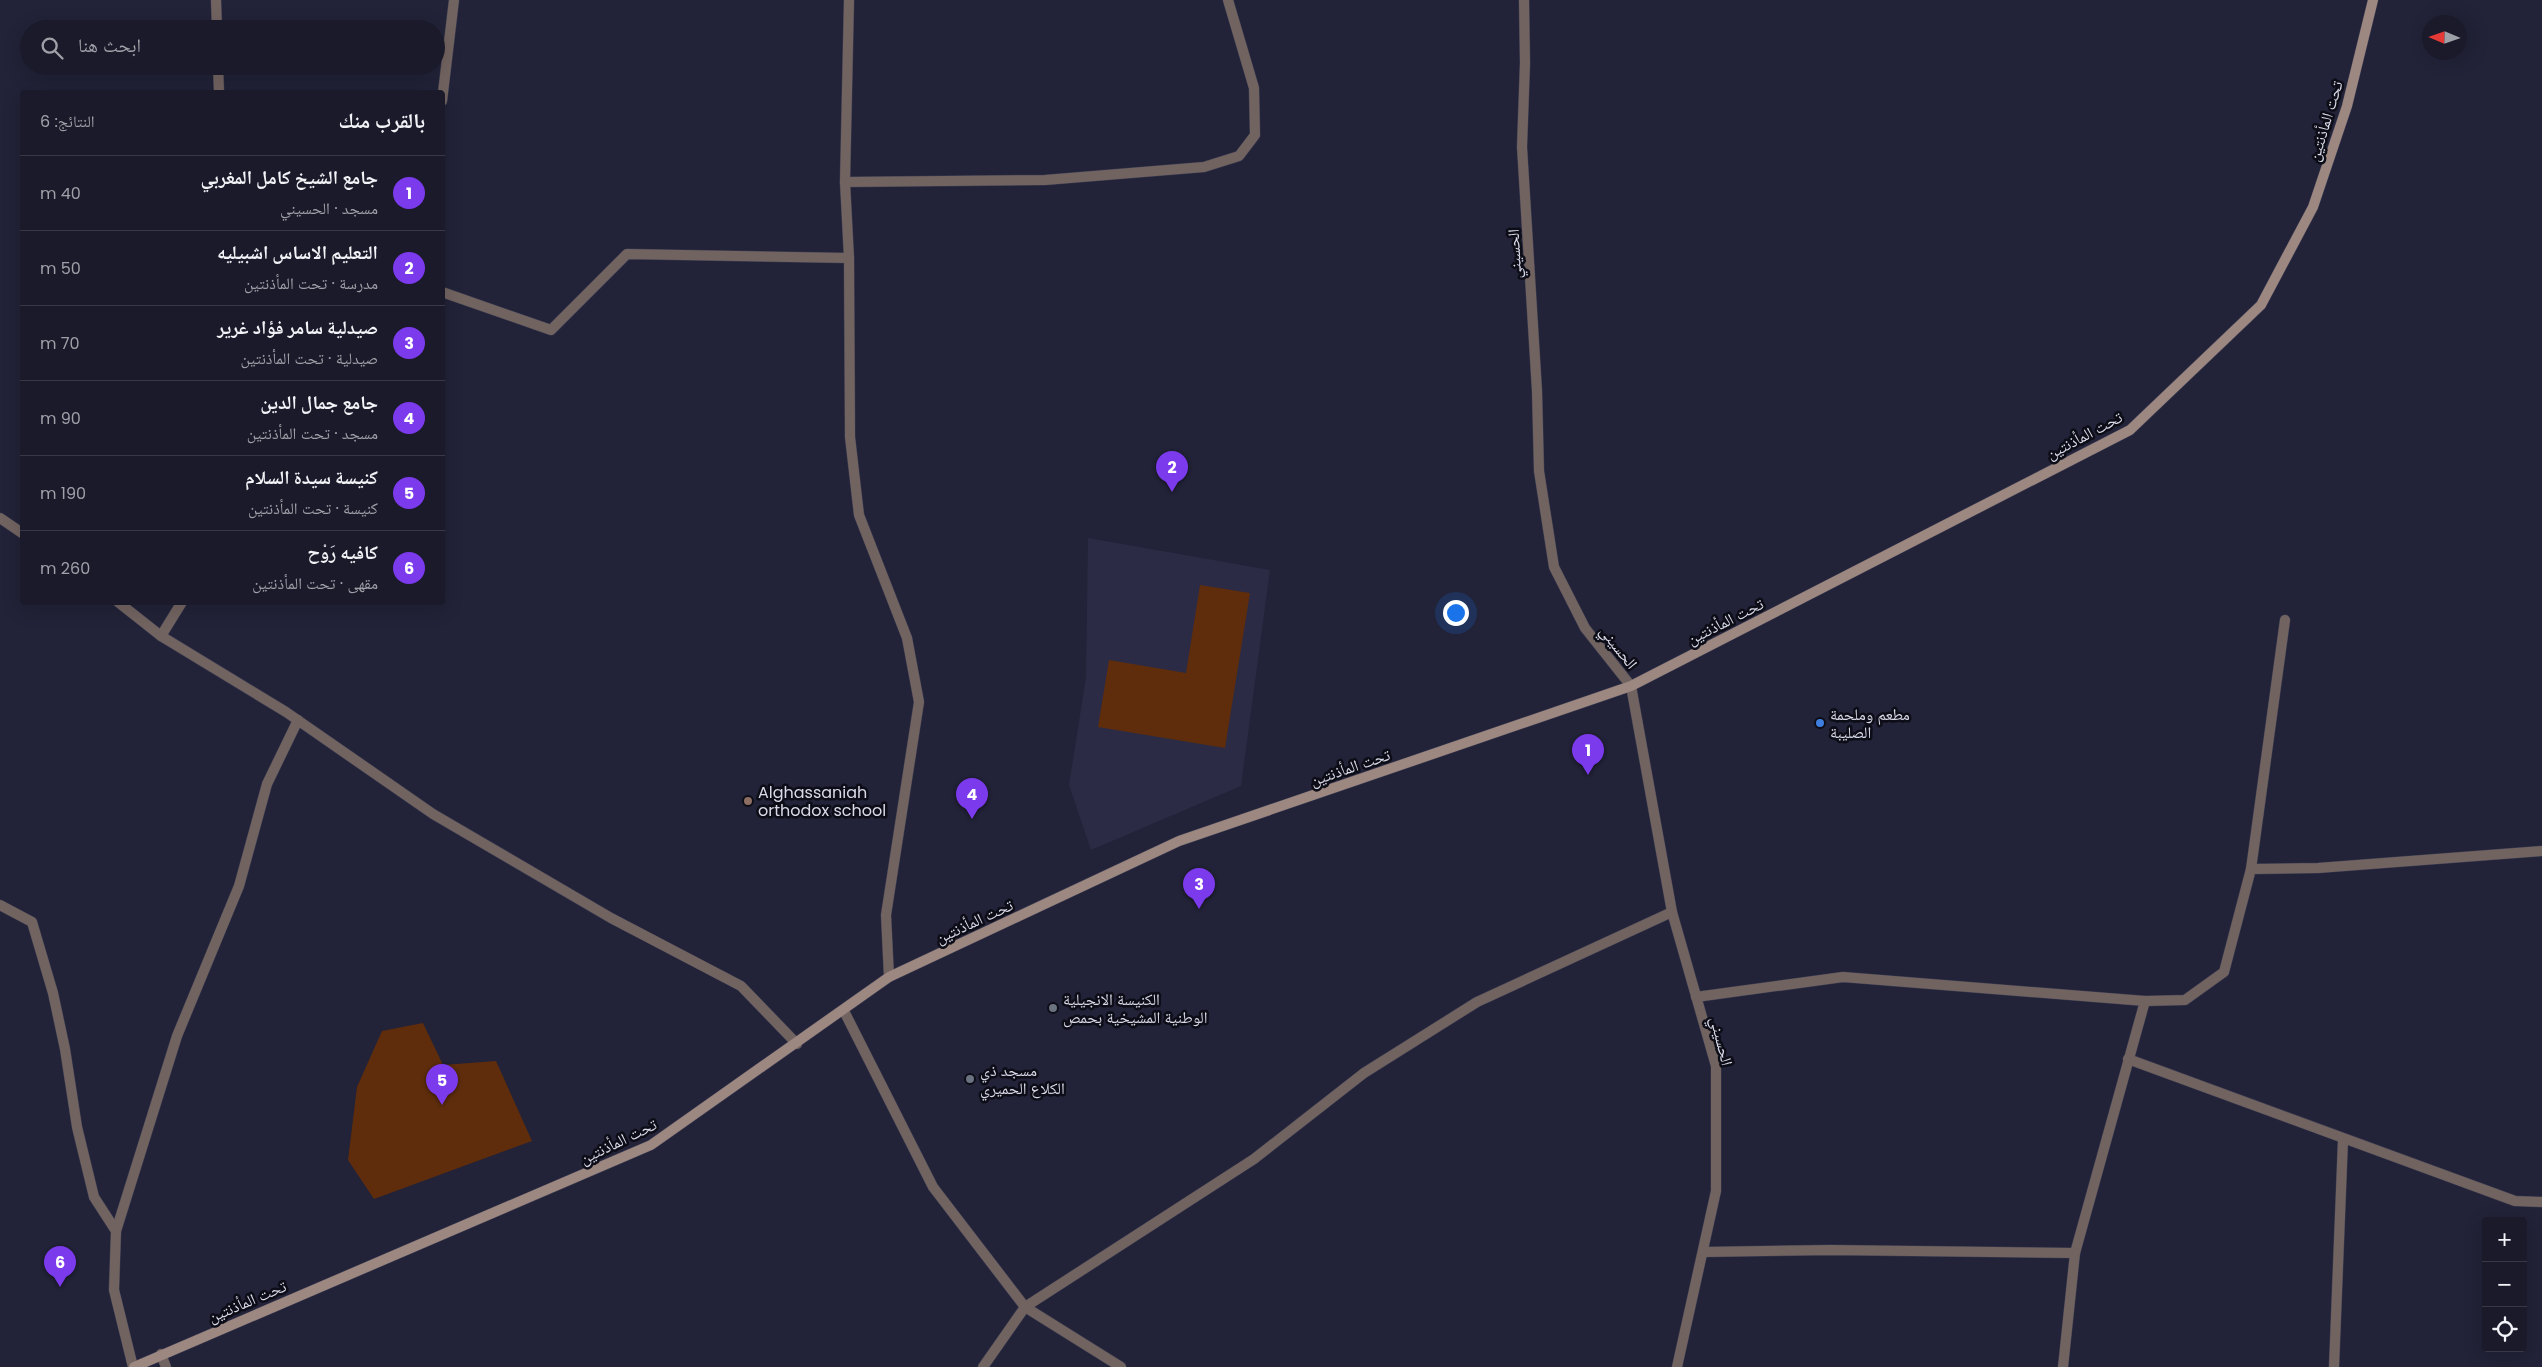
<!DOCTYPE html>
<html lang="ar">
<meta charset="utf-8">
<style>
body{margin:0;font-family:Poppins,"Noto Naskh Arabic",sans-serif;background:#232332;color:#f1f3f6;direction:rtl}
.controls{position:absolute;right:15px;bottom:15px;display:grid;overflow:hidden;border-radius:5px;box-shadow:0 5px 20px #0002}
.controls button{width:45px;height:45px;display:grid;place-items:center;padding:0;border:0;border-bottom:1px solid #383847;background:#1a1a2a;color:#f1f3f6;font:25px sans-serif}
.compass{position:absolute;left:2422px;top:15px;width:45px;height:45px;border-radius:50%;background:#1a1a2a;box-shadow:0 5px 20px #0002;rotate:272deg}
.you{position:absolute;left:1455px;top:612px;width:18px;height:18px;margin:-12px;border:4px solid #fff;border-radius:50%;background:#1a73e8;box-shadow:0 0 0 8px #1a73e833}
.badge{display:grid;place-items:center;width:32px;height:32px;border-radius:50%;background:#7c3aed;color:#fff;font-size:16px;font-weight:700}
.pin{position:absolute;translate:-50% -41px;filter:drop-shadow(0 1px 2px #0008)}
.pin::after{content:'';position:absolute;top:26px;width:18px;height:15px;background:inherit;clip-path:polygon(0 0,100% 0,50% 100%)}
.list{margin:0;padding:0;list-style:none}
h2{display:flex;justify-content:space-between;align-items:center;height:65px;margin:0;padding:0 20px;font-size:21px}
h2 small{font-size:16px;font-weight:400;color:#9fa1a8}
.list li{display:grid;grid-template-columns:32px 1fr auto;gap:15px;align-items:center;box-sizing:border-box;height:75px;padding:0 20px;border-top:1px solid #383847}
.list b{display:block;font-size:19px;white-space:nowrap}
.list p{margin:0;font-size:16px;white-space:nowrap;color:#9fa1a8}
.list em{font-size:16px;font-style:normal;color:#9fa1a8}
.icon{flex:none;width:28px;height:28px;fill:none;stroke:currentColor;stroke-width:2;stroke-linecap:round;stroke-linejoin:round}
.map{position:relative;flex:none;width:2542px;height:1367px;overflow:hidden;direction:ltr}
.search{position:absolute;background:#1a1a2a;box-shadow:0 5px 20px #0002;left:20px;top:20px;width:425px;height:55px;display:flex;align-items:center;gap:12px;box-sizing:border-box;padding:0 18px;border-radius:28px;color:#9fa1a8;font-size:19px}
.panel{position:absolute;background:#1a1a2a;box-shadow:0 5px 20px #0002;left:20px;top:90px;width:425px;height:515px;border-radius:5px;direction:rtl}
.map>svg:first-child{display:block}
.built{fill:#2b2b46}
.building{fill:#5f2d0c}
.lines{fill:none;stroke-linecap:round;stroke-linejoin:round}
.street-casing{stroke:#3c3c51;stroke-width:11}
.secondary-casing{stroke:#3c3c51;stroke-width:11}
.street{stroke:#716360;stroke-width:10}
.secondary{stroke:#9c8781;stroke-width:10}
.shop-dot{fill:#3f7fe0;stroke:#0c0d16;stroke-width:2}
.education-dot{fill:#8d6e63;stroke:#0c0d16;stroke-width:2}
.worship-dot{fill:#6b7280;stroke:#0c0d16;stroke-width:2}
.labels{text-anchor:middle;stroke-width:5;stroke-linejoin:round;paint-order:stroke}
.street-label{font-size:16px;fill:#d9dae9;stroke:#0c0d16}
.poi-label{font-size:16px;fill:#d9dae9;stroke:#0c0d16;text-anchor:start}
</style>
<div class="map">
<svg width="2542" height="1367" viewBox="0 0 2542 1367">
<rect width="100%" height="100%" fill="#222238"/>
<polygon class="built" points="1088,538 1270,570 1241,786 1091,850 1069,785 1086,677"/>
<g class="building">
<polygon points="1200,585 1250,593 1225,748 1098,727 1109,660 1186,673"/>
<polygon points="423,1023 443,1065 496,1061 532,1141 374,1199 348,1160 357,1087 382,1031"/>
</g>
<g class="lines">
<g class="street-casing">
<g id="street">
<polyline points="216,0 217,29"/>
<polyline points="849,0 845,182 849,258 850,437 859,515 907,638 919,702 886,915 889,977"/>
<polyline points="1524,0 1525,63 1522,147 1537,391 1539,471 1554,567 1585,628 1631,686 1672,912 1716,1066 1716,1191 1677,1367"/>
<polyline points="218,66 219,92"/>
<polyline points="442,101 454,0"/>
<polyline points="845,182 1045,180 1204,167 1239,156 1255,135 1254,88 1228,0"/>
<polyline points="442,292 551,330 627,254 849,258"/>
<polyline points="0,518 22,533"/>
<polyline points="118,602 161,636 286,712 433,814 611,918 741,986 797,1044"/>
<polyline points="161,636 182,602"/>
<polyline points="2251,869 2285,620"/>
<polyline points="0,905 32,922 53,993 65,1049 77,1127 94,1197 116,1231"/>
<polyline points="1696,997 1843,977 2145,1001 2075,1253 1831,1250 1703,1252"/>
<polyline points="2145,1001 2185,1000 2224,972 2251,869 2318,868 2542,851"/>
<polyline points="844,1011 933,1187 1025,1307 1121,1367"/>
<polyline points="2128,1059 2515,1201 2542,1202"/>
<polyline points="161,1354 166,1367"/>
<polyline points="133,1367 114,1290 116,1231 177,1036 239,886 267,784 298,720"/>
<polyline points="983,1367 1025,1307 1254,1159 1364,1073 1477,1002 1672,912"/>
<polyline points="2063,1367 2075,1253"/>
<polyline points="2334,1367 2343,1140"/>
</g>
</g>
<g class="secondary-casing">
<polyline id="secondary" points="134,1367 651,1145 889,977 1179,841 1631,686 2130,430 2261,305 2313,207 2347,106 2373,0"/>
</g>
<use href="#street" class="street"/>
<use href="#secondary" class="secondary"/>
</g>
<circle class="shop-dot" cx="1820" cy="723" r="5"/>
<circle class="education-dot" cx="748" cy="801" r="5"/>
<g class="worship-dot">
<circle cx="1053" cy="1008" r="5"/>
<circle cx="970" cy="1079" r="5"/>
</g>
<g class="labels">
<g class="street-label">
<text transform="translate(2325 121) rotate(-73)" y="6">تحت المأذنتين</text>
<text transform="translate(1514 254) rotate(-93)" y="6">الحسيني</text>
<text transform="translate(2084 435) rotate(-28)" y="6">تحت المأذنتين</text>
<text transform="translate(1725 621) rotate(-27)" y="6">تحت المأذنتين</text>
<text transform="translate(1619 647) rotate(52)" y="6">الحسيني</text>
<text transform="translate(1350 767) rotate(-19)" y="6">تحت المأذنتين</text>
<text transform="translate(974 921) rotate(-25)" y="6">تحت المأذنتين</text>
<text transform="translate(1722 1041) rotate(76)" y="6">الحسيني</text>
<text transform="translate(618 1141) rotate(-26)" y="6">تحت المأذنتين</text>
<text transform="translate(247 1301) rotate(-23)" y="6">تحت المأذنتين</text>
</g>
<g class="poi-label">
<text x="1830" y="720">مطعم وملحمة<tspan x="1830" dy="18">الصليبة</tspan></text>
<text x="758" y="798">Alghassaniah<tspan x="758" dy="18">orthodox school</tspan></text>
<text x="1063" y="1005">الكنيسة الانجيلية<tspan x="1063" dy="18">الوطنية المشيخية بحمص</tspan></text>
<text x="980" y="1076">مسجد ذي<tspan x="980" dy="18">الكلاع الحميري</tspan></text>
</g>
</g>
</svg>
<div class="controls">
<button>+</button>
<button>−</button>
<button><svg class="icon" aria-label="locate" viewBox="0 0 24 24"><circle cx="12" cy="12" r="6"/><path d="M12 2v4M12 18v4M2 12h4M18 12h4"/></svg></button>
</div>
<svg class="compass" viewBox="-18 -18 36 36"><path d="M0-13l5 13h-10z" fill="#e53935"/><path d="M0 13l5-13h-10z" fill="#9fa1a8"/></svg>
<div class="you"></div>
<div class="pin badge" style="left:1588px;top:775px">1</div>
<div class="pin badge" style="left:1172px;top:492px">2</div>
<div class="pin badge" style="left:1199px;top:909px">3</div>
<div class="pin badge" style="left:972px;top:819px">4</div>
<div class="pin badge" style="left:442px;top:1105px">5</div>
<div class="pin badge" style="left:60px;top:1287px">6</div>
<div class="search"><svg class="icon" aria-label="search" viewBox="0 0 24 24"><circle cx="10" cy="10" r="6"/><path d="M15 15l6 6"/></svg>ابحث هنا</div>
<section class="panel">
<h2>بالقرب منك<small>النتائج: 6</small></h2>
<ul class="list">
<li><span class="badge">1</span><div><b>جامع الشيخ كامل المغربي</b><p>مسجد · الحسيني</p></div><em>40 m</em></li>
<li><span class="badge">2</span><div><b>التعلیم الاساس اشبیلیه</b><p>مدرسة · تحت المأذنتين</p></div><em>50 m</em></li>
<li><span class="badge">3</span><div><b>صيدلية سامر فؤاد غرير</b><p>صيدلية · تحت المأذنتين</p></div><em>70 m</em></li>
<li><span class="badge">4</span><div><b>جامع جمال الدين</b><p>مسجد · تحت المأذنتين</p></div><em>90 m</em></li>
<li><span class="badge">5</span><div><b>كنيسة سيدة السلام</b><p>كنيسة · تحت المأذنتين</p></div><em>190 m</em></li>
<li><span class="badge">6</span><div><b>كافيه رَوْح</b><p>مقهى · تحت المأذنتين</p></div><em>260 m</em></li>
</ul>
</section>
</div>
